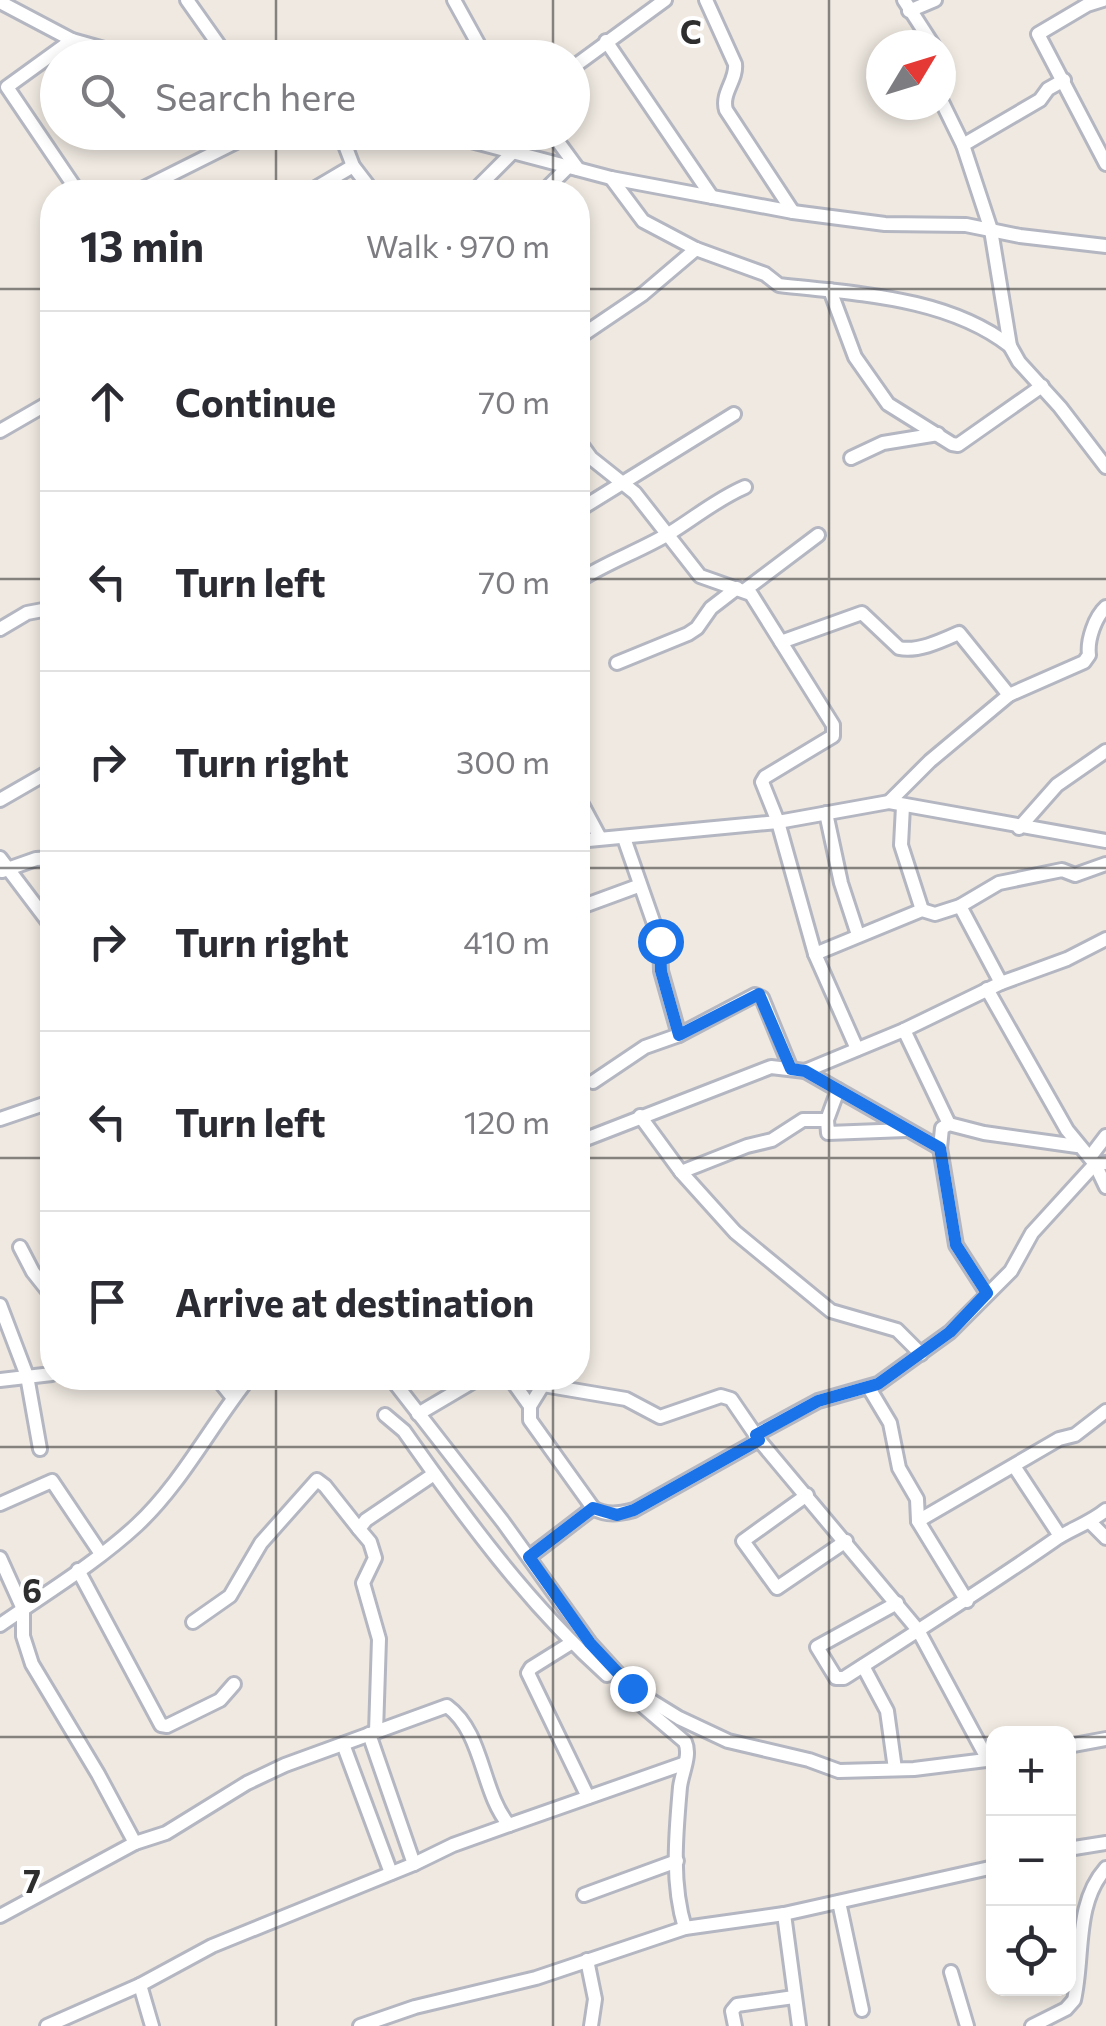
<!DOCTYPE html>
<meta charset="utf-8">
<style>
body{margin:0;font-family:Commissioner,sans-serif;background:#f2f2f3;color:#2b2b33}
.controls{position:absolute;right:30px;bottom:30px;display:grid;overflow:hidden;border-radius:20px;box-shadow:0 5px 15px #0003}
.controls button{width:90px;height:90px;display:grid;place-items:center;padding:0;border:0;border-bottom:2px solid #e1e1e2;background:#fff;color:#2b2b33;font:50px sans-serif}
.compass{position:absolute;left:866px;top:30px;width:90px;height:90px;border-radius:50%;background:#fff;box-shadow:0 5px 15px #0003;rotate:52deg}
.stop{position:absolute;width:30px;height:30px;margin:-22px;border:8px solid #1a73e8;border-radius:50%;background:#fff}
.stop.end{background:#1a73e8;border-color:#fff;box-shadow:0 2px 10px #0008}
.list{margin:0;padding:0;list-style:none}
h2{display:flex;justify-content:space-between;align-items:center;height:130px;margin:0;padding:0 40px;font-size:42px}
h2 small{font-size:32px;font-weight:400;color:#7c7c81}
.list li{display:grid;grid-template-columns:65px 1fr auto;gap:30px;align-items:center;box-sizing:border-box;height:180px;padding:0 40px;border-top:2px solid #e1e1e2}
.list b{display:block;font-size:38px;white-space:nowrap}
.list em{font-size:32px;font-style:normal;color:#7c7c81}
.icon{flex:none;width:55px;height:55px;fill:none;stroke:currentColor;stroke-width:2;stroke-linecap:round;stroke-linejoin:round}
.map{position:relative;flex:none;width:1106px;height:2026px;overflow:hidden}
.search{position:absolute;background:#fff;box-shadow:0 5px 15px #0003;left:40px;top:40px;width:550px;height:110px;display:flex;align-items:center;gap:25px;box-sizing:border-box;padding:0 35px;border-radius:55px;color:#7c7c81;font-size:38px}
.panel{position:absolute;background:#fff;box-shadow:0 5px 15px #0003;left:40px;top:180px;width:550px;height:1210px;border-radius:40px}
.map>svg:first-child{display:block}
.lines{fill:none;stroke-linecap:round;stroke-linejoin:round}
.minor-casing{stroke:#b4b7c1;stroke-width:18}
.minor{stroke:#fff;stroke-width:12}
.route{stroke:#1a73e8;stroke-width:12}
.grid{fill:none;stroke:#2e2e2e;stroke-width:2.5;stroke-opacity:0.55}
.grid-label{font-size:32px;text-anchor:middle;font-weight:bold;fill:#2e2e2e;stroke:#fff;stroke-width:8;stroke-linejoin:round;paint-order:stroke}
</style>
<div class="map">
<svg width="1106" height="2026" viewBox="0 0 1106 2026">
<rect width="100%" height="100%" fill="#efe9e1"/>
<g class="lines">
<g class="minor-casing">
<g id="minor">
<polyline points="187,0 228,58"/>
<polyline points="454,0 486,58"/>
<path d="M706 0 735 64C737 80 721 93 726 110L793 212"/>
<polyline points="904,0 933,45"/>
<polyline points="1103,0 1087,5 1038,34 1106,164"/>
<polyline points="0,2 72,40 136,58"/>
<polyline points="909,11 935,0"/>
<polyline points="72,40 7,87 78,192"/>
<polyline points="606,41 712,197"/>
<polyline points="572,68 665,0"/>
<polyline points="941,100 963,145 991,230 1010,346 1019,362 1060,407 1106,467"/>
<polyline points="340,132 353,166 373,192"/>
<polyline points="437,132 611,178 793,212 885,224 966,225 1020,236 1106,246"/>
<polyline points="551,132 578,169"/>
<polyline points="963,145 1040,100 1048,89 1064,80"/>
<path d="M611 178 643 221 696 249 765 274 779 285C857 294 947 297 1010 346"/>
<polyline points="136,192 256,132"/>
<polyline points="309,192 353,166"/>
<polyline points="473,192 513,152"/>
<polyline points="543,192 569,166"/>
<polyline points="830,290 855,357 888,404 952,444 958,445 1042,386"/>
<polyline points="578,338 643,294 696,249"/>
<polyline points="0,431 52,401"/>
<polyline points="578,440 591,458 635,493 700,576 751,594 833,725 833,736 765,777 762,782 778,822 815,954 857,1049"/>
<polyline points="851,458 883,443 938,434"/>
<polyline points="582,508 734,414"/>
<path d="M578 581C607 562 640 551 670 533 696 517 717 499 745 487"/>
<polyline points="745,590 818,535"/>
<polyline points="0,629 27,613 48,609 52,605"/>
<path d="M781 642 862 613 899 648C918 652 941 641 959 633L1009 695"/>
<polyline points="617,663 688,634 697,628 711,608 737,588"/>
<polyline points="578,797 600,838"/>
<polyline points="0,800 52,770"/>
<path d="M889 802 930 761 1009 695 1084 662 1089 655C1087 640 1095 617 1106 607"/>
<polyline points="903,806 901,845 922,910"/>
<polyline points="826,813 841,883 858,935"/>
<polyline points="1019,828 1057,785 1106,751"/>
<polyline points="624,838 660,941 661,971 679,1035"/>
<polyline points="578,841 778,822 889,802 1106,841"/>
<polyline points="0,858 52,927"/>
<polyline points="2,871 36,859 52,858"/>
<polyline points="960,906 1001,983"/>
<polyline points="578,908 638,886"/>
<polyline points="815,954 922,910 935,914 960,906 999,883 1062,870 1075,875 1106,864"/>
<polyline points="987,989 1067,1130 1095,1164 1106,1187"/>
<polyline points="904,1030 949,1124"/>
<polyline points="805,1071 940,1148"/>
<polyline points="593,1082 645,1047 679,1035 755,995 762,998 791,1069"/>
<polyline points="838,1090 827,1120 828,1133 906,1130"/>
<polyline points="640,1116 681,1172 735,1232 831,1311 897,1330 921,1354"/>
<polyline points="0,1119 47,1103 52,1107"/>
<polyline points="949,1124 942,1128 940,1148 956,1245 987,1293"/>
<polyline points="949,1124 984,1133 1077,1146"/>
<polyline points="578,1142 771,1067 805,1071 904,1030 1001,983 1067,959 1106,939"/>
<polyline points="1090,1157 1106,1136"/>
<polyline points="681,1172 747,1146 772,1140 803,1120 827,1120"/>
<polyline points="20,1247 33,1272 52,1296"/>
<polyline points="0,1305 27,1376 40,1449"/>
<polyline points="217,1378 233,1398"/>
<polyline points="391,1378 503,1522 590,1643 632,1689 679,1718 728,1741 809,1760 839,1771 914,1769 994,1759"/>
<polyline points="510,1378 530,1406"/>
<polyline points="0,1380 52,1374"/>
<path d="M546 1380 530 1406V1420L593 1508C607 1516 618 1514 634 1510L759 1440"/>
<polyline points="543,1385 626,1399 660,1417 721,1396 731,1399 759,1440 918,1630 988,1760"/>
<polyline points="869,1388 890,1423 899,1468 917,1499 918,1521 967,1601"/>
<polyline points="418,1414 474,1381 490,1378"/>
<path d="M385 1415 404 1431C465 1518 528 1604 607 1675"/>
<polyline points="755,1435 818,1401 878,1384 950,1332 1011,1271 1032,1233 1095,1164 1106,1163"/>
<polyline points="1014,1466 1060,1536"/>
<polyline points="807,1495 743,1541 777,1588 846,1541"/>
<polyline points="0,1504 52,1481 101,1554"/>
<polyline points="918,1521 1059,1439 1075,1435 1106,1411"/>
<polyline points="1091,1523 1106,1538"/>
<polyline points="529,1557 593,1508"/>
<path d="M0 1558 23 1609V1636L32 1664 98 1774 135 1843 166 1833 247 1783 285 1765 447 1706C484 1733 481 1792 509 1825L683 1764"/>
<polyline points="78,1570 161,1725 167,1726 220,1700 234,1684"/>
<path d="M897 1603 817 1647 836 1678H844C914 1633 984 1589 1053 1541 1070 1529 1089 1524 1106 1510"/>
<polyline points="193,1622 230,1596 261,1543 317,1480 325,1486 359,1529"/>
<path d="M0 1625C46 1593 96 1563 137 1525 182 1483 211 1425 249 1378"/>
<polyline points="571,1643 531,1668 528,1673 588,1797"/>
<polyline points="863,1666 887,1711 895,1769"/>
<path d="M625 1691 685 1742C691 1755 682 1772 680 1787 676 1833 671 1883 685 1928"/>
<polyline points="376,1732 379,1639 363,1583 375,1558 370,1542 359,1529 366,1520 434,1474"/>
<polyline points="369,1734 414,1864"/>
<polyline points="343,1744 391,1873"/>
<polyline points="1068,1746 1106,1739"/>
<polyline points="1068,1849 1106,1843"/>
<polyline points="584,1895 677,1861"/>
<polyline points="839,1902 862,2010"/>
<polyline points="784,1914 799,2026"/>
<polyline points="0,1916 135,1843"/>
<polyline points="587,1960 595,1999 591,2026"/>
<polyline points="951,1972 967,2026"/>
<polyline points="140,1985 152,2026"/>
<polyline points="47,2026 140,1985 212,1946 414,1864 453,1845 509,1825"/>
<polyline points="360,2026 415,2007 536,1978 685,1928 784,1914 994,1867"/>
<polyline points="735,2026 732,2011 737,2005 794,1997"/>
<path d="M1032 2026 1066 2009 1074 2000C1084 1956 1074 1904 1106 1868"/>
</g>
</g>
<use href="#minor" class="minor"/>
</g>
<g class="lines">
<polyline class="route" points="632,1688 590,1643 529,1557 593,1508 617,1515 634,1510 759,1440 756,1435 818,1401 878,1384 950,1332 987,1293 956,1245 940,1148 805,1071 791,1069 759,994 679,1035 661,971 660,941"/>
</g>
<path class="grid" d="M276 0V58M553 0V58M829 0V2026M276 132V192M553 132V192M0 289H52M578 289H1106M0 579H52M578 579H1106M0 868H52M578 868H1106M0 1158H52M578 1158H1106M276 1378V2026M553 1378V2026M0 1447H1106M0 1737H994M1068 1737H1106"/>
<g class="grid-label">
<text x="691" y="44">C</text>
<text x="32" y="1603">6</text>
<text x="32" y="1893">7</text>
</g>
</svg>
<div class="controls">
<button>+</button>
<button>−</button>
<button><svg class="icon" aria-label="locate" viewBox="0 0 24 24"><circle cx="12" cy="12" r="6"/><path d="M12 2v4M12 18v4M2 12h4M18 12h4"/></svg></button>
</div>
<svg class="compass" viewBox="-18 -18 36 36"><path d="M0-13l5 13h-10z" fill="#e53935"/><path d="M0 13l5-13h-10z" fill="#7c7c81"/></svg>
<div class="stop" style="left:660px;top:941px"></div>
<div class="stop end" style="left:632px;top:1688px"></div>
<div class="search"><svg class="icon" aria-label="search" viewBox="0 0 24 24"><circle cx="10" cy="10" r="6"/><path d="M15 15l6 6"/></svg>Search here</div>
<section class="panel">
<h2>13 min<small>Walk · 970 m</small></h2>
<ul class="list">
<li><svg class="icon" aria-label="ahead" viewBox="0 0 24 24"><path d="M12 20V5M6 11l6-6 6 6"/></svg><div><b>Continue</b></div><em>70 m</em></li>
<li><svg class="icon" aria-label="left" viewBox="0 0 24 24"><path d="M17 20v-9H6M10 6l-5 5 5 5"/></svg><div><b>Turn left</b></div><em>70 m</em></li>
<li><svg class="icon" aria-label="right" viewBox="0 0 24 24"><path d="M7 20v-9h11M14 6l5 5-5 5"/></svg><div><b>Turn right</b></div><em>300 m</em></li>
<li><svg class="icon" aria-label="right" viewBox="0 0 24 24"><path d="M7 20v-9h11M14 6l5 5-5 5"/></svg><div><b>Turn right</b></div><em>410 m</em></li>
<li><svg class="icon" aria-label="left" viewBox="0 0 24 24"><path d="M17 20v-9H6M10 6l-5 5 5 5"/></svg><div><b>Turn left</b></div><em>120 m</em></li>
<li><svg class="icon" aria-label="arrive" viewBox="0 0 24 24"><path d="M6 21V4h12l-3 4 3 4H6"/></svg><div><b>Arrive at destination</b></div></li>
</ul>
</section>
</div>
